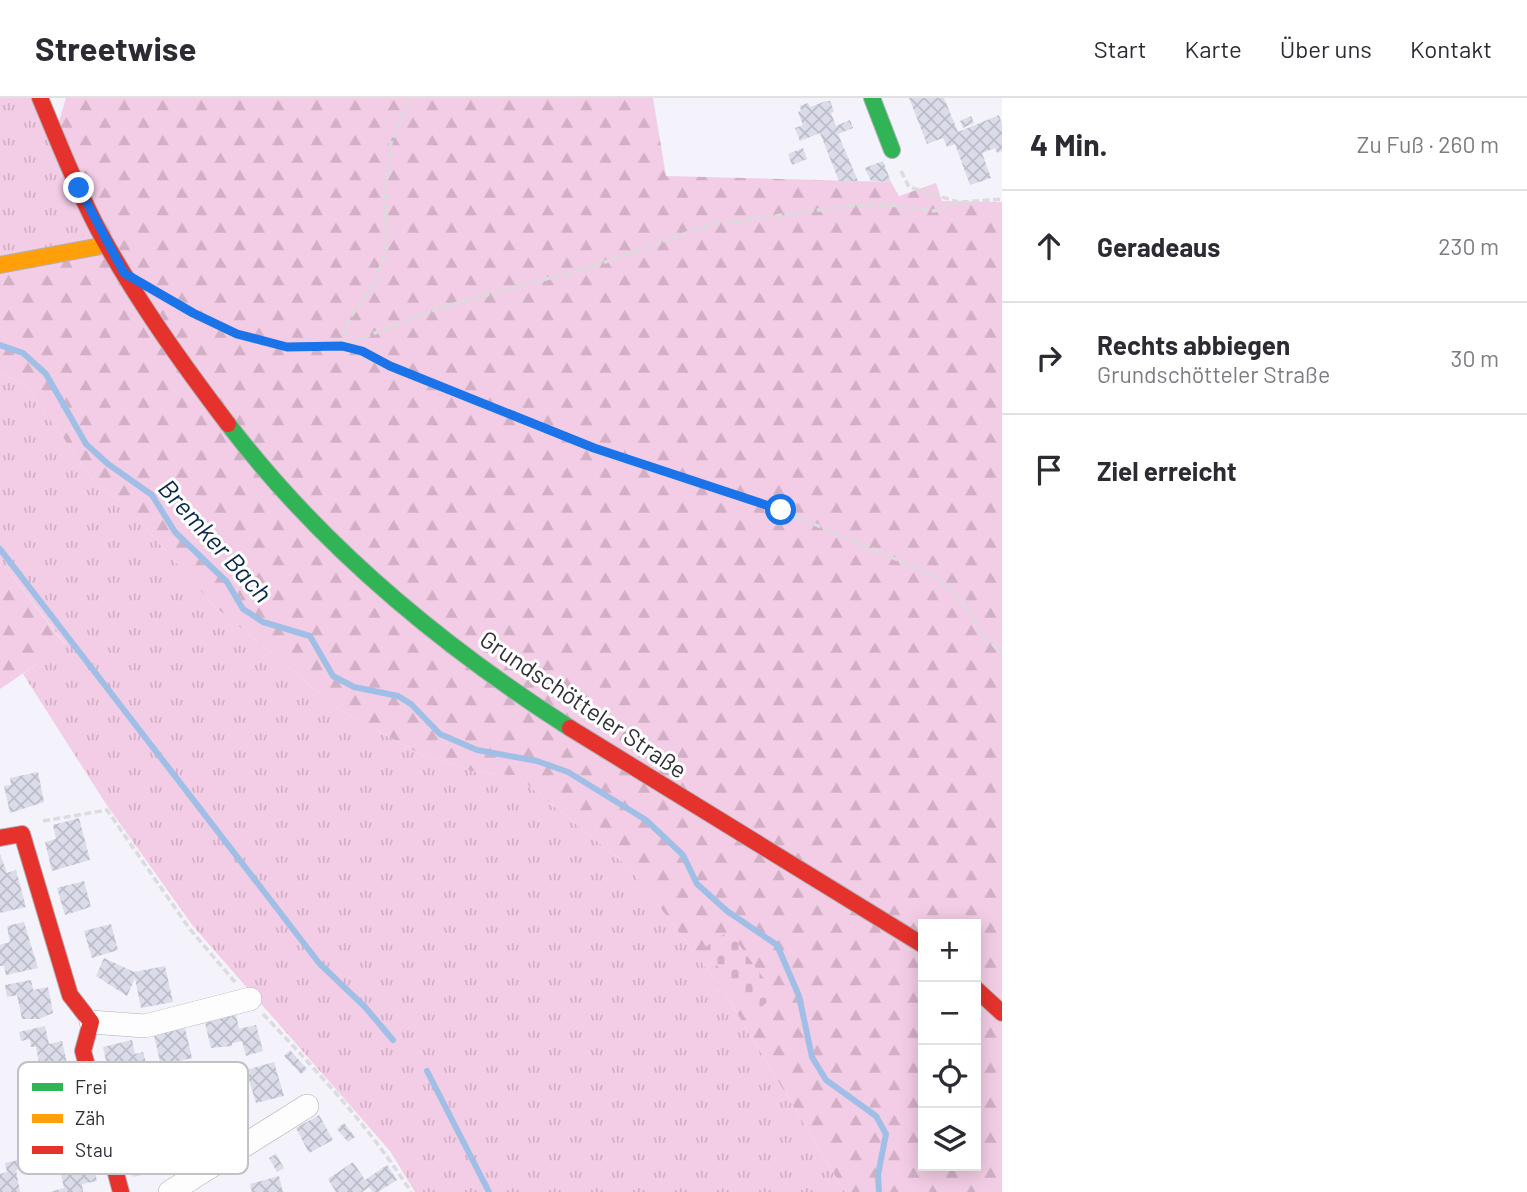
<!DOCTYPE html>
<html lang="de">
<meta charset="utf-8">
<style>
body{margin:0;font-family:Barlow,sans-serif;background:#f7f7f7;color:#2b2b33}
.controls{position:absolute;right:21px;bottom:21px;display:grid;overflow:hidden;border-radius:0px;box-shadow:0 4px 18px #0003}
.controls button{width:63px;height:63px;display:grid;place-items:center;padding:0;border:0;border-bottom:2px solid #e1e1e2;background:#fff;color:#2b2b33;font:35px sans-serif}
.stop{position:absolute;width:21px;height:21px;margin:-16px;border:5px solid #1a73e8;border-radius:50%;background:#fff}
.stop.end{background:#1a73e8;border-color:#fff;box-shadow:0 2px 7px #0008}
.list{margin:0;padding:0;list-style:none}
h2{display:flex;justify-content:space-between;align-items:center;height:91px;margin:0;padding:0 28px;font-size:30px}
h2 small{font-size:23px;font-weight:400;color:#7c7c81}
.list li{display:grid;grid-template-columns:46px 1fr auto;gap:21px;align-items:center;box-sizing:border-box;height:112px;padding:0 28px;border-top:2px solid #e1e1e2}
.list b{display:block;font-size:26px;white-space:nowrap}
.list p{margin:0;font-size:23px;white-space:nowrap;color:#7c7c81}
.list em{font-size:23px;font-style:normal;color:#7c7c81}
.icon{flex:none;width:38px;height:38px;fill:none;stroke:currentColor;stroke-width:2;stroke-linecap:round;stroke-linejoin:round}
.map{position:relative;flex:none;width:1002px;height:1094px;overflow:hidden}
header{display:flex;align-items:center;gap:42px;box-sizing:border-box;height:98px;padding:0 35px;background:#fff;border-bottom:2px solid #e1e1e2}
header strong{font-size:33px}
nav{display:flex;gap:38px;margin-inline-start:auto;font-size:24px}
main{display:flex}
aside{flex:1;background:#fff}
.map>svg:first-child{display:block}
.grass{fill:url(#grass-tufts)}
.forest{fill:url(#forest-firs);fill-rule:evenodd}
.cemetery{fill:url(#cemetery-stones)}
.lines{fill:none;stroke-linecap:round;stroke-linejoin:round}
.stream{stroke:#a0bfe6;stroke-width:6}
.building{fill:url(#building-cross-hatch)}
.street-casing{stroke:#b2b0b7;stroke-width:24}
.fast-casing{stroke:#b2b0b7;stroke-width:18}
.slow-casing{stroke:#b2b0b7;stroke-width:18}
.jam-casing{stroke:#b2b0b7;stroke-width:18}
.path{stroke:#dcdbde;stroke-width:3.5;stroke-dasharray:7 3.5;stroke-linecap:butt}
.street{stroke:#fdfdfe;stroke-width:23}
.fast{stroke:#30b455;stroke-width:16}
.slow{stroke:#ff9f0a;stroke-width:16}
.jam{stroke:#e5322d;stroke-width:16}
.route{stroke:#1a73e8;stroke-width:9}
.labels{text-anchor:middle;stroke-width:6;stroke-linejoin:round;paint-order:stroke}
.street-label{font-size:24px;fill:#323037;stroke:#fff}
.water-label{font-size:26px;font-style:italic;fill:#0a294c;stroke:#fff}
.key{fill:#fff;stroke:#c2c1c3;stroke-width:2}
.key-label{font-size:19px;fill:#323037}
</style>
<header>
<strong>Streetwise</strong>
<nav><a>Start</a><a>Karte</a><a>Über uns</a><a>Kontakt</a></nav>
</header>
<main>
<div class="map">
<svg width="1002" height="1094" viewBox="0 0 1002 1094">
<defs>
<pattern id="grass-tufts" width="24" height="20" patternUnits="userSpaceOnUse" patternTransform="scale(1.75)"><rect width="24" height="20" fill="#f3cde5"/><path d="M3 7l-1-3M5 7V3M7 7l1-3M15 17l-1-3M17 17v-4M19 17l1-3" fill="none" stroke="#d1b0c5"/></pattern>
<pattern id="forest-firs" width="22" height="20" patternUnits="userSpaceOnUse" patternTransform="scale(1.75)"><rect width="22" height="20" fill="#f3cde5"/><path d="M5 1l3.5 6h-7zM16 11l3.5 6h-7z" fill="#d1b0c5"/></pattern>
<pattern id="cemetery-stones" width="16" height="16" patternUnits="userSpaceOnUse" patternTransform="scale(1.75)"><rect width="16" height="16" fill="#f3cde5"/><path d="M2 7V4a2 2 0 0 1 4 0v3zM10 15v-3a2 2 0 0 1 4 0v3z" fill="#d1b0c5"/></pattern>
<pattern id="building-cross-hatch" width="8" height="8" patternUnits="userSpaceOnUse" patternTransform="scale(1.75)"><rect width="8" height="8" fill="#dadce9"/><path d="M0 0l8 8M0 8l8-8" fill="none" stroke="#bcbdc8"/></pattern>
</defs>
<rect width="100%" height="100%" fill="#f4f2fa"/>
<g class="grass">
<polygon points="0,0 40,0 106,147 0,167"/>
<polygon points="0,275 24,285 97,387 126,407 212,506 341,613 422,657 471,673 517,678 630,770 723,892 845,1094 415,1094 390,1053 193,828 106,706 23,576 65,546 0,462"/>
</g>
<g class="forest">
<path d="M66 0H653L666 78 891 84 899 98 936 85 942 103 1002 104V1094H845L723 892 630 770 517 678 471 673 422 657 341 613 212 506 126 407 97 387 24 285 0 275V167L106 146 55 36ZM923 826H976V1068H923Z"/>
<polygon points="0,462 65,547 0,591"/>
</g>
<polygon class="cemetery" points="729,833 776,897 753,916 704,850"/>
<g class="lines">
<g class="stream">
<polyline points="0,247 23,255 46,276 86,346 108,366 152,397 175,434 227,484 243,511 263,524 310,538 333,578 354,589 398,598 411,606 440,636 477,652 537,663 568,674 646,722 683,757 697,786 727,813 777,847 799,898 812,959 826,982 876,1018 886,1036 878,1077 879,1094"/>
<polyline points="0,451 319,865 365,909 393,942"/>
<polyline points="427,973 489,1094"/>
</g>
</g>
<g class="building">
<polygon points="909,0 944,0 958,34 999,17 1002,26 1002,53 997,55 995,50 982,55 991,80 970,87 955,46 947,49 943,40 927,46"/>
<polygon points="826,3 830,3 834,13 831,15 836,28 850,22 853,30 838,36 858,83 839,83 820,35 800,43 795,30 803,27 798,14 801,13 800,8 808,5 810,9"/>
<polygon points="971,18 974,25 963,30 960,23"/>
<polygon points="803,50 807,61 792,67 788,56"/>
<polygon points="883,63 891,84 871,83 865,70"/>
<polygon points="38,674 44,704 10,715 4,688 11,687 10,680"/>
<polygon points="79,720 90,762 52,773 45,744 56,741 53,727"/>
<polygon points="0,756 7,775 16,772 26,809 0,815"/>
<polygon points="84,783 91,809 65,817 57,790"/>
<polygon points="24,824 38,870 6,877 4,868 0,868 0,847 10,844 7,828"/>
<polygon points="111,826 118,852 92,860 84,833"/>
<polygon points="104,860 134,874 165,868 173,904 141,910 135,880 127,898 96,878"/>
<polygon points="31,882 33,892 48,889 53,915 39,921 22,921 17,897 7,899 5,887"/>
<polygon points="236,917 239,931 256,927 263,953 246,958 242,943 232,945 232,948 211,950 205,925"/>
<polygon points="45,928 49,946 62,943 68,970 41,975 36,949 31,949 30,941 21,943 19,934"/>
<polygon points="185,930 192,960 161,967 154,938"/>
<polygon points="132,942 135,956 143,954 150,980 141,982 138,970 109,977 103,949"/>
<polygon points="290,952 307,971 301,976 284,958"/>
<polygon points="274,964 284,998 256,1005 246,972"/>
<polygon points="319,1017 333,1042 309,1055 296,1030"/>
<polygon points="344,1025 355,1039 348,1044 337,1031"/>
<polygon points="70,1033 72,1041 87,1038 97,1083 82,1086 83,1094 50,1094 64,1090 54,1045 46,1047 44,1038"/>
<polygon points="161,1042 163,1052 175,1048 180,1066 133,1079 126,1051"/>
<polygon points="276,1056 284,1070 277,1074 269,1060"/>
<polygon points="23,1061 25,1070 16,1072 20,1094 0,1094 0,1076 7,1074 5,1065"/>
<polygon points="353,1064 365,1082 387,1067 397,1082 378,1094 373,1094 369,1089 362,1094 336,1094 328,1081"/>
<polygon points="279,1078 283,1094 252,1094 250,1086"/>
</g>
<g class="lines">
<g class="street-casing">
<g id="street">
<polyline points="91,924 145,928 250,901"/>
<polyline points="170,1094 307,1008"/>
</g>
</g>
<g class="fast-casing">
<g id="fast">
<polyline points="872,0 892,52"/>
<path d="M228 326C321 448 442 548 570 630"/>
</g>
</g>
<g class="slow-casing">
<polyline id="slow" points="0,167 106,147"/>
</g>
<g class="jam-casing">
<g id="jam">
<path d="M40 0C59 45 76 90 99 133 136 201 181 264 228 326"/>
<polyline points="570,630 923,847"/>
<polyline points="0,740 22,736 70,897 91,924 83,953 121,1094"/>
<polyline points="976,891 1002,915"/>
</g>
</g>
<g class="path">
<polyline points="901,73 909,89 958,104"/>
<polyline points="174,204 237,236 287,249 342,248 362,253 390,268 594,350 781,412 935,478 961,503 987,541 1002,555"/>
<polyline points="344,247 439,210 594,168 709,127 847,108 891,107 934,113 960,104 1002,101"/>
<polyline points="342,248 349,221 376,184 387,147 385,101 391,45 409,0"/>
<polyline points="43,723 107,712 189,830 235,884"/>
<path d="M263 916C316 972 369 1028 411 1094"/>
</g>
<use href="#street" class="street"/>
<use href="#fast" class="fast"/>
<use href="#slow" class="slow"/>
<use href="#jam" class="jam"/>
</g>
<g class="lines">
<polyline class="route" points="79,90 124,175 193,215 237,236 287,249 342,248 362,253 390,268 594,350 781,412"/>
</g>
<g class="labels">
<g class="street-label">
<text transform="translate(583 607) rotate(34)" y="8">Grundschötteler Straße</text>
</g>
<g class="water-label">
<text transform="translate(215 443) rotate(48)" y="9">Bremker Bach</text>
</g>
</g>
<rect x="18" y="964" width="230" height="112" rx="10" class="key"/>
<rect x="32" y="985" width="31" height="8" fill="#30b455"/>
<rect x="32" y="1016" width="31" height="9" fill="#ff9f0a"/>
<rect x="32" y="1048" width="31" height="8" fill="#e5322d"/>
<g class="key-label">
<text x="75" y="996">Frei</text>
<text x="75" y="1027">Zäh</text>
<text x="75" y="1059">Stau</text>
</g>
</svg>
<div class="controls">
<button>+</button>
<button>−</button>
<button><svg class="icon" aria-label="locate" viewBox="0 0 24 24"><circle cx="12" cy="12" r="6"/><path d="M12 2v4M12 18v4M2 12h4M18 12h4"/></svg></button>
<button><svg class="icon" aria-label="layers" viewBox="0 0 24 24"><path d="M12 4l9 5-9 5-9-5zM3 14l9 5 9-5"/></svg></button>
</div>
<div class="stop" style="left:781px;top:412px"></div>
<div class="stop end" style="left:79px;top:90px"></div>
</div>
<aside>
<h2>4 Min.<small>Zu Fuß · 260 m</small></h2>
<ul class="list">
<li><svg class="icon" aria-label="ahead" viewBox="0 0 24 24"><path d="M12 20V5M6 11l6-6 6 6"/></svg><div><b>Geradeaus</b></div><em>230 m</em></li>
<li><svg class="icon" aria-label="right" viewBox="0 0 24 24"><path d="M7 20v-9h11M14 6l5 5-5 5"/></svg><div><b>Rechts abbiegen</b><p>Grundschötteler Straße</p></div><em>30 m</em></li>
<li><svg class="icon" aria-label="arrive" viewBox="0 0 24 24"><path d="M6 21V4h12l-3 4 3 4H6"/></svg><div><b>Ziel erreicht</b></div></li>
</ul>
</aside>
</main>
